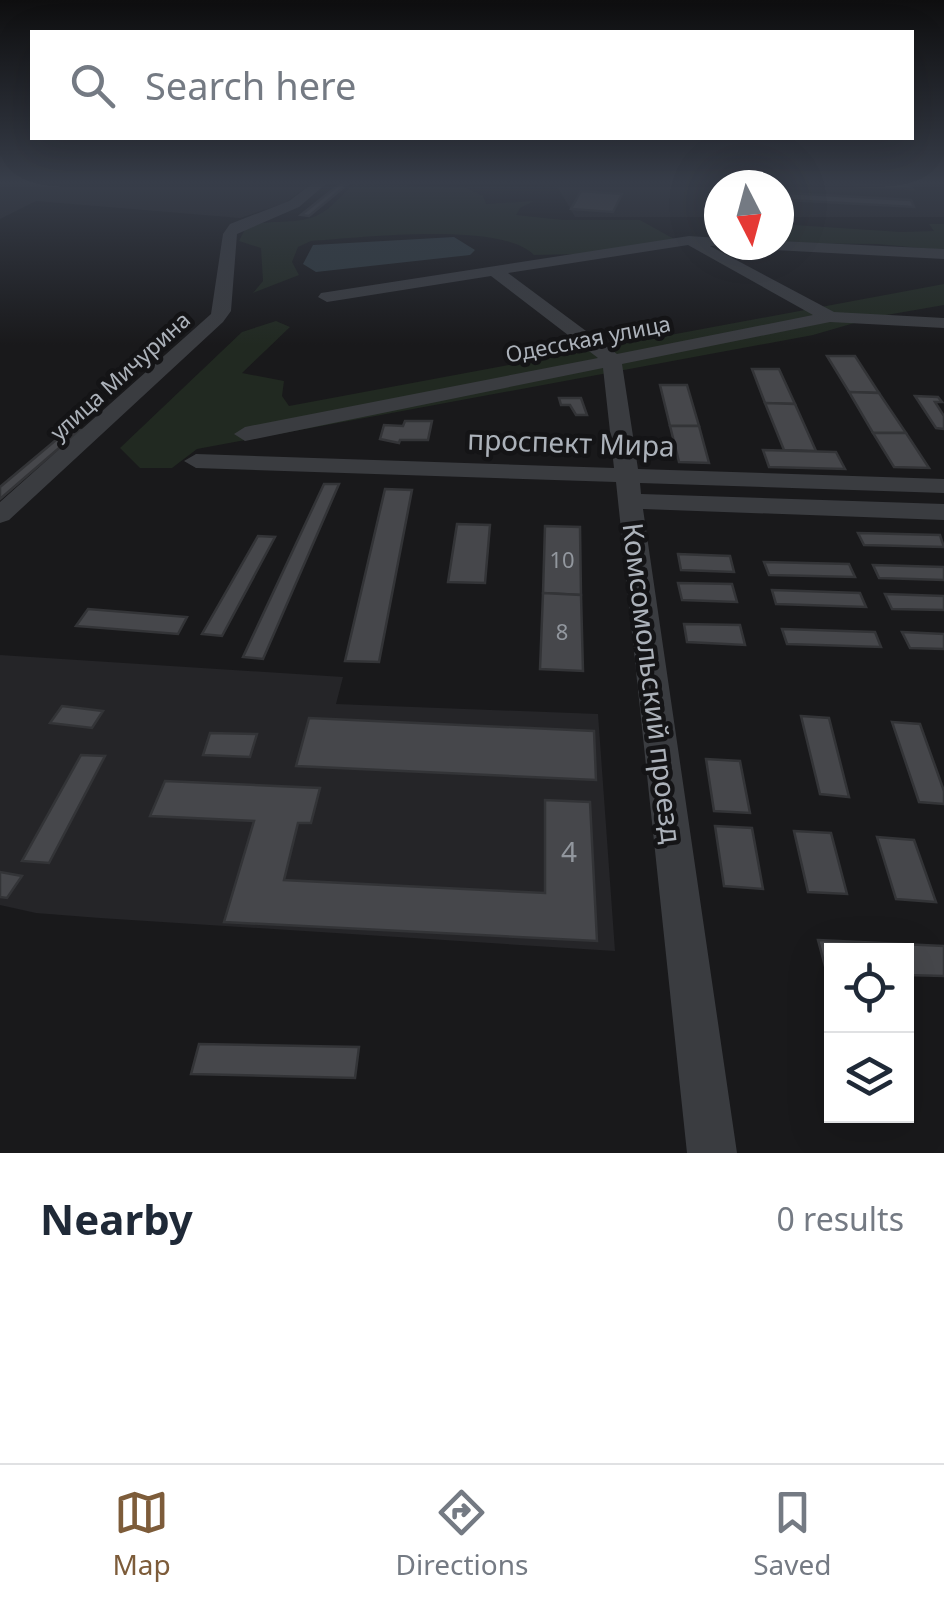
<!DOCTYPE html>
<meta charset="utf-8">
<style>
body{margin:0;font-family:"Noto Sans",sans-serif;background:#f6f6f7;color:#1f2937}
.controls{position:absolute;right:30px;bottom:30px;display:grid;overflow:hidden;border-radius:0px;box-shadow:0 10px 40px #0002}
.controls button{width:90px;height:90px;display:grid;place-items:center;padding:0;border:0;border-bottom:2px solid #e0e1e3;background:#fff;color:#1f2937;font:50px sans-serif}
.compass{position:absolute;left:704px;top:170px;width:90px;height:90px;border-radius:50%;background:#fff;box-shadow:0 10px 40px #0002;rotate:174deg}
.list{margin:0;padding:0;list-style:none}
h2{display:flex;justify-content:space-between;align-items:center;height:130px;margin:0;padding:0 40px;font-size:42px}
h2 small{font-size:32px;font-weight:400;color:#747a83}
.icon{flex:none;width:55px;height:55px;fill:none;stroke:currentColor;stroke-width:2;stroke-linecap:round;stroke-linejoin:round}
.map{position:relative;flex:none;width:944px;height:1153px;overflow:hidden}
.search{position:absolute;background:#fff;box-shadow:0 10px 40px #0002;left:30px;right:30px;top:30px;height:110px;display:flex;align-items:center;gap:25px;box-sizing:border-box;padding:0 35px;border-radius:0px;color:#747a83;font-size:38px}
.sheet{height:310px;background:#fff}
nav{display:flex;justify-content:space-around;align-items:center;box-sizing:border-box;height:140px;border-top:2px solid #e0e1e3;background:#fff;font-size:28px;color:#747a83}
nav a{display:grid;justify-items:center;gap:5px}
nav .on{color:#7d5c3a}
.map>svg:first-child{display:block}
.built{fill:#252528}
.green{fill:#212921}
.water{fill:#2f3a3f}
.building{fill:#46474b;stroke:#333437;stroke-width:2.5}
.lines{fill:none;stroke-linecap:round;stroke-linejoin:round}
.minor{fill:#3a3c40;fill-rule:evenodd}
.labels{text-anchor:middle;stroke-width:9;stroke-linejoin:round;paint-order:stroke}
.far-street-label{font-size:22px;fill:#acb2ba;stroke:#141416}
.number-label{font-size:22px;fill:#92979e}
.street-label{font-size:28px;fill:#acb2ba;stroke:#141416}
.near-number-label{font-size:28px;fill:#92979e}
</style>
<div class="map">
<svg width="944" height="1153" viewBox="0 0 944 1153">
<rect width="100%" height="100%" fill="#19191b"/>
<g class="built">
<polygon points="0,183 312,183 285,203 240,218 36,201 0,219"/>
<polygon points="462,183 944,183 944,217 779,217 779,185 719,185 719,217 575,217 557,186"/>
<polygon points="0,655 343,677 336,704 598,714 615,951 100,918 36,913 0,905"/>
</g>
<g class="green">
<path d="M356 183 466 188 483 196 486 204 534 201 520 208 516 215 563 220H640L674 239 582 254 534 255C501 221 360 238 311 241L298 247 292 262 299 275 253 293 263 281 261 248 239 241 246 227C270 218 295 226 318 215 332 209 343 192 356 183Z"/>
<polygon points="779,224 901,232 934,231 929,224 944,224 944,250 877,244 779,243"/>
<polygon points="944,284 944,305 875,317 813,335 197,449 172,468 140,468 120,448 242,332 276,321 290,327 242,373 284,381 282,396 289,406"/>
</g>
<polygon class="water" points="454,237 475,250 470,255 334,270 316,272 303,264 313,245"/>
<g class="building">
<polygon points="341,183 349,183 309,216 301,215"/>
<polygon points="796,183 909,183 913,189"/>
<polygon points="581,191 622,194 613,212 571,209"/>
<polygon points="787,193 911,200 914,207 788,200"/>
<polygon points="827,356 855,356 879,393 849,392"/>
<polygon points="752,369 779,369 795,404 765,403"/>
<polygon points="660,385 687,385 699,426 670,426"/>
<polygon points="849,392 879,393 906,433 873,433"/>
<polygon points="915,396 938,397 942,402 935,402 944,416 944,429 936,428"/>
<polygon points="559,398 581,398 587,415 576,415 570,405 561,405"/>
<polygon points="765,403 795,404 816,451 784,450"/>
<polygon points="405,421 432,421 428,440 400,440 399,443 380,439 384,425 403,426"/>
<polygon points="670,426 699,426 709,463 679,462"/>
<polygon points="69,429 80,430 0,499 0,487"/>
<polygon points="873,433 906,433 929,468 894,467"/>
<polygon points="763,450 836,452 845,469 769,467"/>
<polygon points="324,484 339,484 263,659 243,657"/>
<polygon points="385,489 412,490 379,662 345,661"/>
<polygon points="457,524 490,525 485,583 448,582"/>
<polygon points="545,526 580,527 581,595 543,593"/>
<polygon points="858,533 940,535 944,547 864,545"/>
<polygon points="258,536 275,537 222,636 202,634"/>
<polygon points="678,554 730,556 734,572 681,570"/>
<polygon points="764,562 849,564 855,577 769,575"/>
<polygon points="873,565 944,567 944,580 879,578"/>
<polygon points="678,583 732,584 737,602 682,600"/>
<polygon points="772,590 860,593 866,607 776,604"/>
<polygon points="543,593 581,595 583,671 540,669"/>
<polygon points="885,594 944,596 944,610 892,609"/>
<polygon points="88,609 187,617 178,634 76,626"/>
<polygon points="684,624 740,625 745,645 687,642"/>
<polygon points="782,629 875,632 881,647 787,644"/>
<polygon points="902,632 944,634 944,649 910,648"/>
<polygon points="62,706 103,711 92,728 50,723"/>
<polygon points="801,716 829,718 849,797 820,794"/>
<polygon points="309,718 594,731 596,780 296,766"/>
<polygon points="892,722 920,724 944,791 944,804 919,802"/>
<polygon points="210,733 257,734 250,757 203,755"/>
<polygon points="81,755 105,756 49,863 22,861"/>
<polygon points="706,759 740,761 750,813 714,811"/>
<polygon points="165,781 320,788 311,823 298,823 284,880 545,893 545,800 590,802 597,941 224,922 254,821 150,816"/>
<polygon points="715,826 752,828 763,889 724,886"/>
<polygon points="794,831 831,833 847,894 808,892"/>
<polygon points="877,837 914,840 936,902 896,899"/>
<polygon points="0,872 22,876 7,898 0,897"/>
<polygon points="818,940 944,946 944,976 906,975 906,951 832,951 832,971 826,970"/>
<polygon points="199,1044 359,1047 355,1078 191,1074"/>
</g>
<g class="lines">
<g class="minor">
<polygon points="313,183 327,183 299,207 237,234 231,311 223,322 9,520 0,523 0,502 211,314 223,234 230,224 289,201"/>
<path d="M689 236 719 238V245H724L710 246 834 312 944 318V328L830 322 622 364 638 469 944 479V493L640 483 641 494 944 504V520L643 509 737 1153H687L616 482 196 468 184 461 196 454 614 468 603 368 245 441 234 434 245 427 598 358 491 276 327 302 318 297 321 293ZM688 245 813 315 617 354 508 273Z"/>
<polygon points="779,241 944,249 944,259 774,250 766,245 779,245"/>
</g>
</g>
<linearGradient id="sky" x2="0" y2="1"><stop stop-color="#0e0e0f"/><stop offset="0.53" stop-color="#383e4a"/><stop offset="1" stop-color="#383e4a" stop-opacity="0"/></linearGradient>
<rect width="944" height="345" fill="url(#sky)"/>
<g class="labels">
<g class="far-street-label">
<text transform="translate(588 339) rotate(-11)" y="8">Одесская улица</text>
<text transform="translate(120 376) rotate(-42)" y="8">улица Мичурина</text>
</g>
<g class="number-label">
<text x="562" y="568">10</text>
<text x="562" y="640">8</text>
</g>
<g class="street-label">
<text transform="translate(571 443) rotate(2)" y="10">проспект Мира</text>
<text transform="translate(652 683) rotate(83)" y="10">Комсомольский проезд</text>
</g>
<g class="near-number-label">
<text x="569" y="862">4</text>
</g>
</g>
</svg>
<div class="controls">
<button><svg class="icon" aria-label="locate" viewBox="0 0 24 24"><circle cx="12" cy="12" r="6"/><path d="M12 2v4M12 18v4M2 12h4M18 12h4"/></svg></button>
<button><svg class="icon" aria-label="layers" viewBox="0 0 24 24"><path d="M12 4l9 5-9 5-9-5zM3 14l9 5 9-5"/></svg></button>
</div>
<svg class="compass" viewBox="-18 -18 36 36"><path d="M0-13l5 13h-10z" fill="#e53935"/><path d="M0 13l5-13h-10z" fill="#747a83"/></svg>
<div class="search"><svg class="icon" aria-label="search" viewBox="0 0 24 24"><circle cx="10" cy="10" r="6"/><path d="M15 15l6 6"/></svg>Search here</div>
</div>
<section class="sheet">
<h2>Nearby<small>0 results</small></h2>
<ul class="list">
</ul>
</section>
<nav>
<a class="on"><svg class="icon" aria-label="map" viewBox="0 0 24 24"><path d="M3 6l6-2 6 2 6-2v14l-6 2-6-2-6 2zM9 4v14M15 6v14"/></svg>Map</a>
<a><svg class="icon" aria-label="directions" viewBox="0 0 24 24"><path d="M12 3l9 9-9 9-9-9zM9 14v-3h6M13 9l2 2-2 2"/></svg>Directions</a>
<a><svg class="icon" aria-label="saved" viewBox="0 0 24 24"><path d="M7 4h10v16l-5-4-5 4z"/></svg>Saved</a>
</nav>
